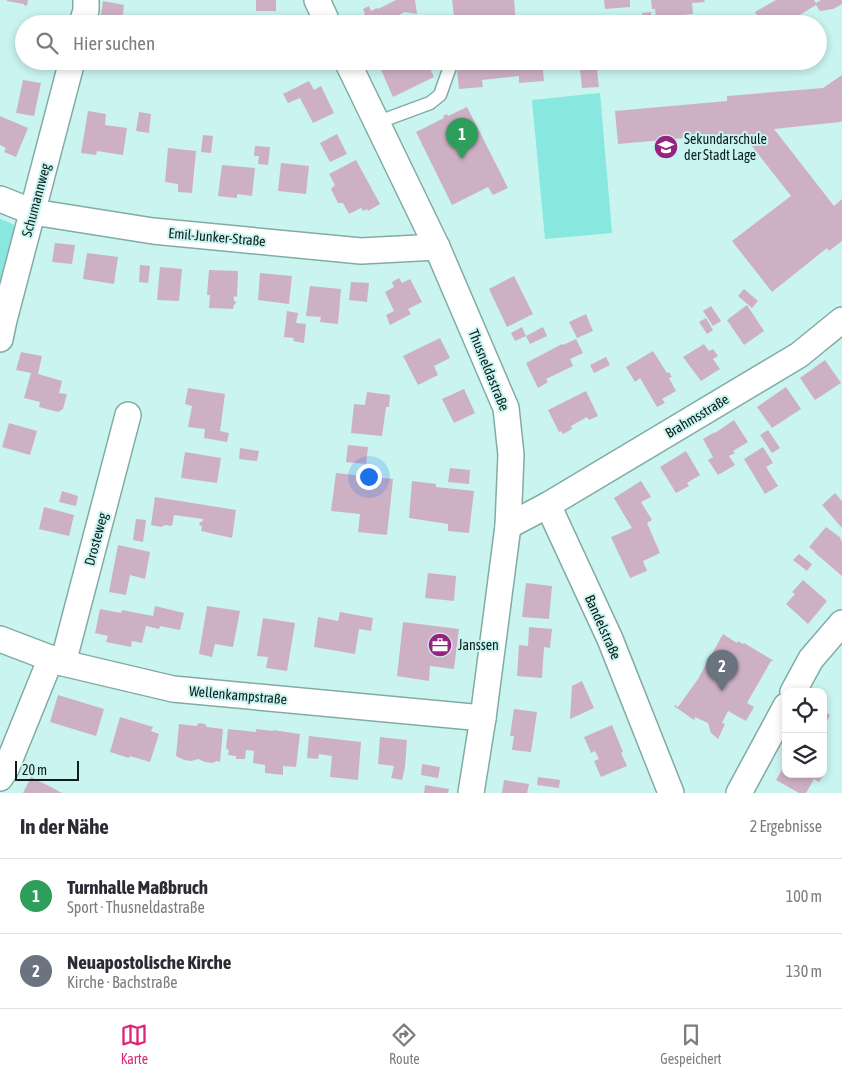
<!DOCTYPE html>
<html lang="de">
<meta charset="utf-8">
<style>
body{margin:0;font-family:"Asap Condensed",sans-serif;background:#f7f7f7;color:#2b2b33}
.controls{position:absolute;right:15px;bottom:15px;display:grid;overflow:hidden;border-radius:10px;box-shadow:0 2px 8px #0003}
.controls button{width:45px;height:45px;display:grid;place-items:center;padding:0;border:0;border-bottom:1px solid #e1e1e2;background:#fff;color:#2b2b33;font:25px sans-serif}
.scale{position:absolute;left:15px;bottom:12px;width:64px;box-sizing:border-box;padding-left:5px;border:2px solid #0d1e1c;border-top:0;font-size:14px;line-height:18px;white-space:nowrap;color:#0d1e1c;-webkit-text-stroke:4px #c9f4f0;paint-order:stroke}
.you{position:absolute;left:368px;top:476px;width:18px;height:18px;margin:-12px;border:4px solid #fff;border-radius:50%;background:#1a73e8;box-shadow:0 0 0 8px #1a73e833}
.badge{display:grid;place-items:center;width:32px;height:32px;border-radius:50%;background:#db2777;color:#fff;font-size:16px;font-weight:700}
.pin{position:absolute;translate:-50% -41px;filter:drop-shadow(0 1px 2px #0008)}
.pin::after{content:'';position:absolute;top:26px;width:18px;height:15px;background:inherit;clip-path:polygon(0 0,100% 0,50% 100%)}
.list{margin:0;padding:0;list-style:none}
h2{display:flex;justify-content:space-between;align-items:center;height:65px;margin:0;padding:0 20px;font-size:21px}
h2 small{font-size:16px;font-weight:400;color:#7c7c81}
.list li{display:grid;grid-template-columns:32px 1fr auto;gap:15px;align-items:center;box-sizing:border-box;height:75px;padding:0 20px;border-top:1px solid #e1e1e2}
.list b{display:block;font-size:19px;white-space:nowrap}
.list p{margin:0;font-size:16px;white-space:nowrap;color:#7c7c81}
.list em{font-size:16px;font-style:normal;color:#7c7c81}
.icon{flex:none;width:28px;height:28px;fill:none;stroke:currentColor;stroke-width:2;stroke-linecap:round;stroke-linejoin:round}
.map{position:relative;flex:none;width:842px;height:793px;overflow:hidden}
.search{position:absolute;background:#fff;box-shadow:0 2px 8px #0003;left:15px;right:15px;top:15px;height:55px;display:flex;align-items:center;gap:12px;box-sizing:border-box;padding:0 18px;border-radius:28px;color:#7c7c81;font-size:19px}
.sheet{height:215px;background:#fff}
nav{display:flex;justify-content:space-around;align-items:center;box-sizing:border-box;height:70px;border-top:1px solid #e1e1e2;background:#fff;font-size:14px;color:#7c7c81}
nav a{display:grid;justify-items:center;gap:2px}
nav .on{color:#db2777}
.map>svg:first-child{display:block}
.green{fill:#88e7de}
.building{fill:#ceb0c5}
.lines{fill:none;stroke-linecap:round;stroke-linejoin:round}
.service-casing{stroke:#82aba6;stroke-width:15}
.minor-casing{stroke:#82aba6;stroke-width:28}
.service{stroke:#fff;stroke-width:12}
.minor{stroke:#fff;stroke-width:25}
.labels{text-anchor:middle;stroke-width:4;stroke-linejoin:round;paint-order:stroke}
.poi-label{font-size:14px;fill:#0d1e1c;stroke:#c9f4f0;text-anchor:start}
.street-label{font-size:14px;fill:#0d1e1c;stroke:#c9f4f0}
</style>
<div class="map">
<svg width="842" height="793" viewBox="0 0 842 793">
<rect width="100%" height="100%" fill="#c9f4f0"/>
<g class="green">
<polygon points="600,93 612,233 545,239 532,100"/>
<polygon points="0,219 13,224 20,240 0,299"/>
</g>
<g class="building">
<polygon points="7,0 28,0 27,6 24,5 24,4 7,1"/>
<rect x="256" y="0" width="20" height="11"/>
<polygon points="396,0 415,0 417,14 405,12 385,22 386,24 357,24 355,19 365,14 363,9 369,6 371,11 377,8 378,9"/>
<polygon points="452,0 514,0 516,24 455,24"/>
<polygon points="604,0 630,0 630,7 605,9"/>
<polygon points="651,0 704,0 705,2 692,3 693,14 682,15 682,18 668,20 667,17 656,18 655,9 652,9"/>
<polygon points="776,0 814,0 816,3 821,0 842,0 842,4 833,9 820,11 816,5 790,21 761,24 755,12"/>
<polygon points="103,1 124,5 122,24 100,21"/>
<polygon points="651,12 652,24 643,24 642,13"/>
<polygon points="706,18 707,24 692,24 692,20"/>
<polygon points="379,61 405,61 410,70 427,62 434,77 393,97 382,72 377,62"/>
<polygon points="456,61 542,61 544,81 519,83 519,76 482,80 483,87 459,89"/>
<polygon points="579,61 596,61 599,87 582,88"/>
<polygon points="603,61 613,61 613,68 604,68"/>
<polygon points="842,75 842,121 840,122 774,129 834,206 842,199 842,241 829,251 827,248 772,292 732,241 791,196 748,141 730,143 729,134 618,144 615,111 727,101 727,96 823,88"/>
<polygon points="23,80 41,83 34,116 16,113"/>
<polygon points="309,81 314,90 321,86 334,113 313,123 300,98 288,103 283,94"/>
<polygon points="467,107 508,188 493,195 488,187 452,205 416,132 444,118 443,116 447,114 448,116"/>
<polygon points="88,111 106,114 105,125 127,128 123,155 97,151 96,155 81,153"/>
<polygon points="139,112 151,114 149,133 136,131"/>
<polygon points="0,116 28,128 16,157 4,152 6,148 0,145"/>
<polygon points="337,134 347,154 330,162 320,143"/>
<polygon points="203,135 213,136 211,153 201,152"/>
<polygon points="255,146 270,147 268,165 258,164 259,156 254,156"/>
<polygon points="168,148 196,151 192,193 178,192 178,184 165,182"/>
<polygon points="356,160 380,204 368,211 367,209 363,211 361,208 349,214 343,203 338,203 331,189 335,185 329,174"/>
<polygon points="281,163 309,166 306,194 278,191"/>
<polygon points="222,165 255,168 252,196 237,194 237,198 218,196"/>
<polygon points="55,243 75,245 72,264 52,262"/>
<polygon points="87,253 118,257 114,284 83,279"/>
<polygon points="140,265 150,266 148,283 139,282"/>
<polygon points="160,267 182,269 179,301 157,300"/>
<polygon points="209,270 238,271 237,297 234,296 234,301 236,301 235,305 234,304 233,309 209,308 210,295 207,295"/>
<polygon points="260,273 292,276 289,304 258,300"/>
<polygon points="514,276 533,314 507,327 489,289"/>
<polygon points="399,278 402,283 410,279 422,302 408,309 411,314 390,325 386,315 394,311 385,292 394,287 392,282"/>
<polygon points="351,282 369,283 367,302 349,300"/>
<polygon points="310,286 341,289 338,324 320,322 321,317 306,316"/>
<polygon points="744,289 758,301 752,308 738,296"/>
<polygon points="747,305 764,331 744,345 727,320"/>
<polygon points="711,306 721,321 713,326 703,311"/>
<polygon points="287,311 298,313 296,323 306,324 304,343 293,341 294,338 284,337"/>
<polygon points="586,314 593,331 577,338 569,322"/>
<polygon points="706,318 713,330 707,334 699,322"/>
<polygon points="522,327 526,336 515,341 511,333"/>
<polygon points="543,327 547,336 530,344 526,336"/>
<polygon points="440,338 450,358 434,366 438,375 418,385 403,356"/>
<polygon points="576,339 583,353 570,359 573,366 546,379 548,382 538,388 526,363 562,344 563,345"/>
<polygon points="704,344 709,351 713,349 718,356 713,359 720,369 701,381 683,357"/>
<polygon points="653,351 667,373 669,372 672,377 669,378 676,391 662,399 665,403 657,407 640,378 635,382 626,367"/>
<polygon points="21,352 42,356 38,374 62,381 59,393 67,394 63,409 58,412 39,407 40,402 24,398 31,373 16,370"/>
<polygon points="606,357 610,365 594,373 590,365"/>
<polygon points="825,360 841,383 815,400 800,378"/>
<polygon points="786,387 801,409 772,428 757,407"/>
<polygon points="188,388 225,394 220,431 229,433 227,442 204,438 205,429 188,427 192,406 185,404"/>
<polygon points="464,389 475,413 454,423 442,399"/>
<polygon points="586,391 598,416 589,420 587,417 571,426 572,429 563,434 561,431 559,432 548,410"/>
<polygon points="367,392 390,395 389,407 386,407 382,436 351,433 354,404 365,405"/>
<polygon points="734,420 748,442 733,451 735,453 729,456 735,465 718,475 708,460 713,457 703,439 715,432 715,433"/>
<polygon points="9,423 37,431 30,455 2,447"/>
<polygon points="768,430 780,448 772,453 760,435"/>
<polygon points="348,445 368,447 366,464 346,462"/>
<polygon points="763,447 773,463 766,467 778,486 765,494 744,459"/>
<polygon points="240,448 259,451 257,461 239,459"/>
<polygon points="686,451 700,475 687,483 689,486 676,493 660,467"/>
<polygon points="185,452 221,458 217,483 181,478"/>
<polygon points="450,468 470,470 469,484 448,482"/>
<polygon points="336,473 393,479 387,535 358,532 360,514 331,511"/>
<polygon points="412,481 436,484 436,487 474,491 469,533 448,531 448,524 409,518"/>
<polygon points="641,481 651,497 641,502 652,520 647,523 660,553 643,561 647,571 630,578 611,537 632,528 614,498"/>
<polygon points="62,491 78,496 76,506 59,502"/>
<polygon points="835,493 842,501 842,528 822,505"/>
<polygon points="155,497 236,510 232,538 201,531 202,526 199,525 200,522 202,522 203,519 174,515 172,526 165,525 161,527 151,525"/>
<polygon points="44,507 74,515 69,536 39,529"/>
<polygon points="136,519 146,520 143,542 133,540"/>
<polygon points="826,527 841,538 840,539 842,541 842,576 814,552 815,552 809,547"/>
<polygon points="118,545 150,552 145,579 130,575 126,595 109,592"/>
<polygon points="799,554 812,564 807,571 793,560"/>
<polygon points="428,573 456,576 454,601 425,598"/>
<polygon points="803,580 827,601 808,624 786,604 795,594 792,592"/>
<polygon points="526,583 552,586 549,619 522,617"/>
<polygon points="155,606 184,613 180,630 160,626 159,629 146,626 142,643 132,641 131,647 106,642 108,636 95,633 100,609 121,613 122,610 153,616"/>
<polygon points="207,606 240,611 233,647 215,644 212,657 199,654"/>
<polygon points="340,612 373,618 371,631 359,629 355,654 314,647 318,617 338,621"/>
<polygon points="263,618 295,623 287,671 266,668 268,657 257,656"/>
<polygon points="403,622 459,629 454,669 430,666 429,681 397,676"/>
<polygon points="529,627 552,629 550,648 544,647 542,678 517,676 519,645 528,646"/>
<polygon points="723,634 737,643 738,641 743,644 744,643 774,661 771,661 747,703 754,707 746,721 728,711 722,723 725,724 718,739 711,733 708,723 695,717 694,720 674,706 675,705 678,707 698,679"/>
<polygon points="582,681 594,708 570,719 572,686"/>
<polygon points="58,695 104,709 96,736 50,722"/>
<polygon points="514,709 537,712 531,752 512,750 514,736 510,736"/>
<polygon points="823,711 830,715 823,728"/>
<polygon points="120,717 153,727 151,731 159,734 150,762 130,756 129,758 110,752"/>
<polygon points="199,723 205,724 207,727 223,729 220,762 217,761 212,763 205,762 198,759 191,761 184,760 176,756 179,724 196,726"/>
<polygon points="612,725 623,752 621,753 627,766 601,777 594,761 599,759 595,751 591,753 584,737"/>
<polygon points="228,729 256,732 256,729 273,731 273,730 300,734 296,767 283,766 283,775 265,773 265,765 253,763 254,751 246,750 245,759 236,759 236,756 228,755 229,751 226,748"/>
<polygon points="309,736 361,742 358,780 330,777 332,756 319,754 318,759 307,758"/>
<polygon points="380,737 407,740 405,767 402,780 391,778 394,766 378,764"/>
<polygon points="786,763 786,774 824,774 819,782 814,779 806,793 799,793 776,780"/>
<polygon points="422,764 440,767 438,778 421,775"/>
<polygon points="31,777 51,787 62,793 23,793"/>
<polygon points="538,777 560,780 559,788 537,785"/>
<polygon points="504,780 529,784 527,793 502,793"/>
<polygon points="425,785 449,789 448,793 424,793"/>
</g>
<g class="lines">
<g class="service-casing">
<polyline id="service" points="376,123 430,103 440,95 452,61"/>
</g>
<g class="minor-casing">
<g id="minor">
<polyline points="317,0 328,24"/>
<polyline points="82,24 86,10 86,0"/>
<polyline points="347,61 437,247 506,408 511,455 508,526 483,718 471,793"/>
<polyline points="0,199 33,212 153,231 361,251 437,247"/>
<polyline points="0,339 4,320 72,61"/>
<polyline points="548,505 799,355 842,320"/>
<polyline points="508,526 548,505 610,639 671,793"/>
<polyline points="0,639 63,663 173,689 483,718"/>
<polyline points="63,663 128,415"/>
<polyline points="793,692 811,659 842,623"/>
<polyline points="0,778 6,769 51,658"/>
<polyline points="739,793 786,706"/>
</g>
</g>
<use href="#service" class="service"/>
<use href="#minor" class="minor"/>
</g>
<defs>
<g id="school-disc" transform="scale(1.25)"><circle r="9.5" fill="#972380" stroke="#c9f4f0"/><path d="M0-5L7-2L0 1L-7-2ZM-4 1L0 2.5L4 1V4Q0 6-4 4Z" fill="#fff"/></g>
<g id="office-disc" transform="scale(1.25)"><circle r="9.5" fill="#972380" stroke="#c9f4f0"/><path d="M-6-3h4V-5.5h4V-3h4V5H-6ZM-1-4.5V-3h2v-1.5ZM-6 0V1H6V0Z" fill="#fff"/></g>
</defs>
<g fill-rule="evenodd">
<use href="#school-disc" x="666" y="147"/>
<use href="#office-disc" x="440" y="645"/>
</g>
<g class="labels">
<g class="poi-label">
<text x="684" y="144">Sekundarschule<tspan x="684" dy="16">der Stadt Lage</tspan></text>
<text x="458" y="650">Janssen</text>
</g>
<g class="street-label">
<text transform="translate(36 200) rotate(-75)" y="5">Schumannweg</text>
<text transform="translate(217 237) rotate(5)" y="5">Emil-Junker-Straße</text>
<text transform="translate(489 370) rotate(68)" y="5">Thusneldastraße</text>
<text transform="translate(697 416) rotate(-31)" y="5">Brahmsstraße</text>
<text transform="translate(96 539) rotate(-75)" y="5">Drosteweg</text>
<text transform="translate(603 627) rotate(66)" y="5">Bandelstraße</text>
<text transform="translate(238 695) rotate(5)" y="5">Wellenkampstraße</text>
</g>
</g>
</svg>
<div class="controls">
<button><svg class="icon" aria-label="locate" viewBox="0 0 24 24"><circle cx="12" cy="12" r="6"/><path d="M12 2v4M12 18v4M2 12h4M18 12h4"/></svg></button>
<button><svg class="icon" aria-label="layers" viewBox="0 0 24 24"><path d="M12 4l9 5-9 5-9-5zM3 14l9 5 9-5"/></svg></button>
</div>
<div class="scale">20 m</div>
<div class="you"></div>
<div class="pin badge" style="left:462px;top:159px;background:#2e9e5b">1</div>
<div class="pin badge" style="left:722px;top:691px;background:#6b7280">2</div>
<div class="search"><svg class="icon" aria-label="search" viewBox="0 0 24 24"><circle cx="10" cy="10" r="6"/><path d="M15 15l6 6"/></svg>Hier suchen</div>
</div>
<section class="sheet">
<h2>In der Nähe<small>2 Ergebnisse</small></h2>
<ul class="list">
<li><span class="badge" style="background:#2e9e5b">1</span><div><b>Turnhalle Maßbruch</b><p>Sport · Thusneldastraße</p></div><em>100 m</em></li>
<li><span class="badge" style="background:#6b7280">2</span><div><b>Neuapostolische Kirche</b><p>Kirche · Bachstraße</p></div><em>130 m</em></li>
</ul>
</section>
<nav>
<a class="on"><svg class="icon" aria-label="map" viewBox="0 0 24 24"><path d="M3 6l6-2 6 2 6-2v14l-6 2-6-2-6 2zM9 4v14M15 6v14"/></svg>Karte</a>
<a><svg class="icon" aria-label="directions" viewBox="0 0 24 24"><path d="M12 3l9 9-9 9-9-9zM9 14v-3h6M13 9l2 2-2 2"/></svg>Route</a>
<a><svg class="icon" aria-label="saved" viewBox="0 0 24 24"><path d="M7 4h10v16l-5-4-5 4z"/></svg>Gespeichert</a>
</nav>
